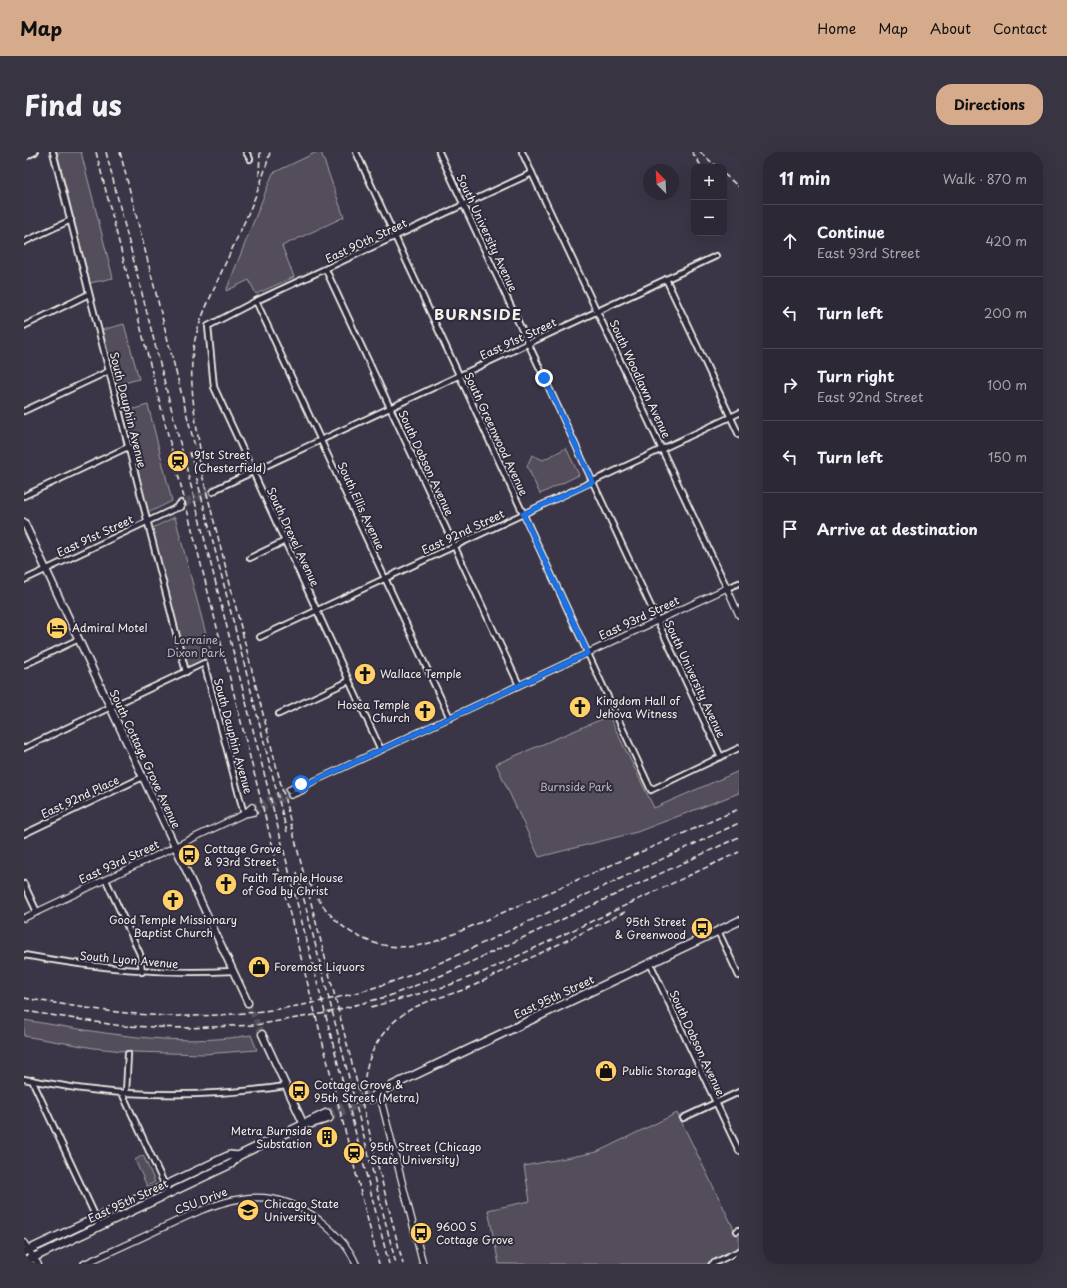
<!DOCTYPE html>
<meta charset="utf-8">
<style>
body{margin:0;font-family:"Playpen Sans",sans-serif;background:#383441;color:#f1f3f6}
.controls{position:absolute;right:12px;top:12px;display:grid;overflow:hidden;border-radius:8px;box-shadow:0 4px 16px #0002}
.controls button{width:36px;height:36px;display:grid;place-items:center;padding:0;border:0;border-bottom:1px solid #484450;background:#2c2835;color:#f1f3f6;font:20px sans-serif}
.compass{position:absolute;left:619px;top:12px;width:36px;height:36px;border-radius:50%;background:#2c2835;box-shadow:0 4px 16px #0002;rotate:336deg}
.stop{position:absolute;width:12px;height:12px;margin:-9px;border:3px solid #1a73e8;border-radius:50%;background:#fff}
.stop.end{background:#1a73e8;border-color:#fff;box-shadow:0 1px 4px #0008}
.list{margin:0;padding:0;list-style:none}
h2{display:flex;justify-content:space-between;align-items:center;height:52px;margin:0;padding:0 16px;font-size:17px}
h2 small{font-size:13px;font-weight:400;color:#a6a6ad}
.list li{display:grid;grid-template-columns:26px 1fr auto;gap:12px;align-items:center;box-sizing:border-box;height:72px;padding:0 16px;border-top:1px solid #484450}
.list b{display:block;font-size:15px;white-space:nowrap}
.list p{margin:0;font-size:13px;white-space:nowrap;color:#a6a6ad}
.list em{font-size:13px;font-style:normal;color:#a6a6ad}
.icon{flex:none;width:22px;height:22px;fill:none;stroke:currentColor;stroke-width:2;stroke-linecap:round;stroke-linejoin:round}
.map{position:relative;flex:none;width:715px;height:1112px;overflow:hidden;border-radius:16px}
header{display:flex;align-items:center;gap:24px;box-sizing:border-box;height:56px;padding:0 20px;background:#d6ab8b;color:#111}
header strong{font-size:19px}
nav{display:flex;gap:22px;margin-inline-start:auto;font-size:14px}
.intro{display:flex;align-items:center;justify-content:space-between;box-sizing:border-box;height:96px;padding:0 24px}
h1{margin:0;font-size:28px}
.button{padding:10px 18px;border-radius:16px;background:#d6ab8b;color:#111;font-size:14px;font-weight:700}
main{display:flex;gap:24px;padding:0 24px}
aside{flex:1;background:#2c2835;border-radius:16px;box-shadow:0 4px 16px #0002}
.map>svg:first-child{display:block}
.green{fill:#534e5c;stroke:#a4a0a2}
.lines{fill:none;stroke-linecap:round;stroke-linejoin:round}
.minor-tunnel{stroke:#57525f;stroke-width:4.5;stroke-dasharray:4.5 2;stroke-linecap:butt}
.tertiary-tunnel{stroke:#57525f;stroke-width:5.5;stroke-dasharray:5.5 3;stroke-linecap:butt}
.secondary-tunnel{stroke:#57525f;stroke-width:6;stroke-dasharray:6 3;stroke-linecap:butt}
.primary-tunnel{stroke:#57525f;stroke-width:7;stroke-dasharray:7 3.5;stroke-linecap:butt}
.minor-casing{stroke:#f4f1e8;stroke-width:8}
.tertiary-casing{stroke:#f4f1e8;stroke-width:8}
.secondary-casing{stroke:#f4f1e8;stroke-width:9}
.primary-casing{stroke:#f4f1e8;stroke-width:10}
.minor{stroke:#2f2a3d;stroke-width:4.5}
.tertiary{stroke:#2f2a3d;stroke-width:5.5}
.secondary{stroke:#2f2a3d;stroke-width:6}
.primary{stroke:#2f2a3d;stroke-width:7}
.rail{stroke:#f4f1e8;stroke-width:1.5;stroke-dasharray:6 3;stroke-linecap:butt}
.route{stroke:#1a73e8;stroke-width:5}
.labels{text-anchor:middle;stroke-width:4;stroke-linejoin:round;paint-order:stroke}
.street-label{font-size:11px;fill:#f4f1e8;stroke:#2f2a3d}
.poi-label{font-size:11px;fill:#f4f1e8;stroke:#2f2a3d;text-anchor:start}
.park-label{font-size:11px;fill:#bcb8b7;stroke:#2f2a3d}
.district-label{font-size:15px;font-weight:bold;letter-spacing:1px;fill:#f4f1e8;stroke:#2f2a3d}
</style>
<header>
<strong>Map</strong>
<nav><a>Home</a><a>Map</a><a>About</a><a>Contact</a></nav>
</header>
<div class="intro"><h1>Find us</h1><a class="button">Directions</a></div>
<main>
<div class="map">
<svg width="715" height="1112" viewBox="0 0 715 1112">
<rect width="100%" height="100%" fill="#3b3647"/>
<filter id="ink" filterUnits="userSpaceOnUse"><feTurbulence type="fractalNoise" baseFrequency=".025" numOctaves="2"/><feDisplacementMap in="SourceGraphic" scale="8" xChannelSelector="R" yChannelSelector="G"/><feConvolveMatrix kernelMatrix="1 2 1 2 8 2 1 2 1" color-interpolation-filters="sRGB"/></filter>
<g filter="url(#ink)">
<g class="green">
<polygon points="33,0 57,0 89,126 66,131"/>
<polygon points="293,0 297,0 320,65 258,94 270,125 232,142 225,128 202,139 249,21"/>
<polygon points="100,172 115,227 93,233 78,178"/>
<polygon points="124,253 148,349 124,361 99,260"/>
<polygon points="542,296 555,323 516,342 503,314 508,303 519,308"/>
<polygon points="151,365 188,505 163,516 128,376"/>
<polygon points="585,564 630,656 715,619 715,641 613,680 515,705 472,612"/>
<path d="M0 868C74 880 152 896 227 883L233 898 180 902 109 900 70 896 0 884Z"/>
<polygon points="653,961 712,1081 715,1080 715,1096 682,1112 475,1112 464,1058 506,1049 500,1014 573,1000"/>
<polygon points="119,1003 131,1030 123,1034 111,1008"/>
</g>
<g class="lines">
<g class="minor-tunnel">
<polyline points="157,351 189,336"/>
<polyline points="157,355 189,340"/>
</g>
<g class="tertiary-tunnel">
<polyline points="228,655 265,638"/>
<polyline points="230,660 267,643"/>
</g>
<polyline class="secondary-tunnel" points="224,851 238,882"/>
<g class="primary-tunnel">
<polyline points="303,961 345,941"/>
<polyline points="305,966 347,947"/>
</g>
<g class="minor-casing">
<g id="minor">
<polyline points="29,0 162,520"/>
<polyline points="222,0 226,7"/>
<polyline points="332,0 627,638 715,596"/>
<polyline points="415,0 697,605"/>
<polyline points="498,0 703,436 715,431"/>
<polyline points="0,5 11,0"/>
<polyline points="0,90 47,68"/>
<polyline points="302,118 495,533"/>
<polyline points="642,127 715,283"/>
<polyline points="232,149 426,566"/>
<polyline points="0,174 65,142"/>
<polyline points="0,259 85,219"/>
<polyline points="189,340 194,336 692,104"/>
<polyline points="0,344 104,295"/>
<polyline points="150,357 157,351"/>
<polyline points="226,406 261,389"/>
<polyline points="0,428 150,357 157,355"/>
<polyline points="236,485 715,261"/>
<polyline points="0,513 55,487"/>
<polyline points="255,562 325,529"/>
<polyline points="0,596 180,511 220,662"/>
<polyline points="357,598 190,235 184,174 232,149 508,21"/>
<polyline points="0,682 119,625"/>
<polyline points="82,728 116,802 118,820"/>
<polyline points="0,732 13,760"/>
<polyline points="694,779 715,824"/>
<path d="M0 803C73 816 135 823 209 819"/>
<polyline points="626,811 715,999"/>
<path d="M0 927C34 933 69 940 103 941 157 944 209 942 262 934"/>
<polyline points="8,928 76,1074"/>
<polyline points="98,941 145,1042"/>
<polyline points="102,941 104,902"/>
<polyline points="659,966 715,940"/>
<polyline points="713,1079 715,1078"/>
<polyline points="688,1112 715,1099"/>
</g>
</g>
<g class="tertiary-casing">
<g id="tertiary">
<polyline points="265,638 277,632 284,632"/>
<polyline points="267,643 279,638 284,632 703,436 715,463"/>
<polyline points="220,662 230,660"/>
<polyline points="0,766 220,662 228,655"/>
<polyline points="355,940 399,1112"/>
<polyline points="0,1091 14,1112"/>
<path d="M60 1112C86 1100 113 1088 140 1075 193 1050 241 1027 295 1068 310 1080 325 1094 332 1112"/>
</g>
</g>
<g class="secondary-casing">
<g id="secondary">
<polyline points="0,370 224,851"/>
<polyline points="238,882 280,973"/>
</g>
</g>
<g class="primary-casing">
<g id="primary">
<polyline points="347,947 355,940 715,769"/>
<polyline points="286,972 305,966"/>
<polyline points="0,1100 206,1003 214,1004"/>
<polyline points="0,1110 207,1012 214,1004 303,961"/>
</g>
</g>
<use href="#minor" class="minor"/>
<use href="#tertiary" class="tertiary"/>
<use href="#secondary" class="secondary"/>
<use href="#primary" class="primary"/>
<g class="rail">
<polyline points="72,0 355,1112"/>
<polyline points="82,0 365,1112"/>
<polyline points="96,0 379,1112"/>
<polyline points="668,0 678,15"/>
<polyline points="676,0 693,15"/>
<polyline points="700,22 715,35"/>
<polyline points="235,24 236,0"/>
<path d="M176 297C171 265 165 231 169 198 172 177 181 157 190 137 209 92 234 48 246 0"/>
<polyline points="166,300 263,680"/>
<polyline points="273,720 372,1112"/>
<path d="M285 730C311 786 365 810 423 785L715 657"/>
<path d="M0 846C55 855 110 865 166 864 242 863 320 849 392 821 436 803 479 781 523 761 587 731 651 701 715 671"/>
<polyline points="347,855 423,834 462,819 715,700"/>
<polyline points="0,859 98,874 162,876 232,873 302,861 365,844 421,822 715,685"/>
<path d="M340 944C338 904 361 867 398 852 416 844 435 841 453 832L603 759"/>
</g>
</g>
</g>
<g class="lines" filter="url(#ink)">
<polyline class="route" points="277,632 284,632 564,501 499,362 569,330 520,226"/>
</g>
<defs>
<g id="station-disc" transform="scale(1.15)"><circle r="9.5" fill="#ffd166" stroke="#2f2a3d"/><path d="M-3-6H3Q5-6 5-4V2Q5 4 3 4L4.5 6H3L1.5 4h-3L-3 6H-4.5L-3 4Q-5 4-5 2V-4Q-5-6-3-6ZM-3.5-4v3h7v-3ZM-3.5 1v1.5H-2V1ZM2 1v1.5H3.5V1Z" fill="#111"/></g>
<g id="hotel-disc" transform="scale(1.15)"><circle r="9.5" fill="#ffd166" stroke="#2f2a3d"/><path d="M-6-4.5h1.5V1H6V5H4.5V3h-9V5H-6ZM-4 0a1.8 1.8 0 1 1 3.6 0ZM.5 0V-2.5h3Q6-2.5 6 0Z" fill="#111"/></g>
<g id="church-disc" transform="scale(1.15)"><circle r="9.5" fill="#ffd166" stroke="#2f2a3d"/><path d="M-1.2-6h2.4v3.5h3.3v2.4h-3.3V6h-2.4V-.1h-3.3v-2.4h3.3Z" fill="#111"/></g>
<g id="bus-disc" transform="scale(1.15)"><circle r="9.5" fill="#ffd166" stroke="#2f2a3d"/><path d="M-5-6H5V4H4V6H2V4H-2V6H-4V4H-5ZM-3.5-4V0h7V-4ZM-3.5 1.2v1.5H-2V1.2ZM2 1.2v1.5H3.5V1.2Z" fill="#111"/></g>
<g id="shop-disc" transform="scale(1.15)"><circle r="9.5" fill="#ffd166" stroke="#2f2a3d"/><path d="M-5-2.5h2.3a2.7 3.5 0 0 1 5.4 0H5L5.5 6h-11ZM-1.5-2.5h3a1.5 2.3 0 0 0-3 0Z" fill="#111"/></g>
<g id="building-disc" transform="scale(1.15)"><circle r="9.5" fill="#ffd166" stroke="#2f2a3d"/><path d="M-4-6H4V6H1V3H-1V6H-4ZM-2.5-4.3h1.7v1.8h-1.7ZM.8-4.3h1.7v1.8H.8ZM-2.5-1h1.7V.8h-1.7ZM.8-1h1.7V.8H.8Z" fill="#111"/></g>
<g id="university-disc" transform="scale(1.15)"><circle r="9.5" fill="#ffd166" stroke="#2f2a3d"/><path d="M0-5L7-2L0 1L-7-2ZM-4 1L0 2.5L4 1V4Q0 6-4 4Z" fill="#111"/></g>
</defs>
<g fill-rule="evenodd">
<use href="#station-disc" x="154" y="309"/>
<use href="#hotel-disc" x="33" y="476"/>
<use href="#church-disc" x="341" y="522"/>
<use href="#church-disc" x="556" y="555"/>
<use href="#church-disc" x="401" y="559"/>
<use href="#bus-disc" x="165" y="703"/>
<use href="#church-disc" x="202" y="732"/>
<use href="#church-disc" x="149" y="748"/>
<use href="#bus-disc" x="678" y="776"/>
<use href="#shop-disc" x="235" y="815"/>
<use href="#shop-disc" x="582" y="919"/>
<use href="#bus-disc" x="275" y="939"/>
<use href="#building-disc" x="303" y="985"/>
<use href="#station-disc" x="330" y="1001"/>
<use href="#university-disc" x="224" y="1058"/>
<use href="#bus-disc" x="397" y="1081"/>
</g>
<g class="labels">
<g class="street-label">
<text transform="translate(463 81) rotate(65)" y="4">South University Avenue</text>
<text transform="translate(342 89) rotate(-25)" y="4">East 90th Street</text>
<text transform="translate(494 187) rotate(-25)" y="4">East 91st Street</text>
<text transform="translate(616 227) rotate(65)" y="4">South Woodlawn Avenue</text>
<text transform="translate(104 258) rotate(76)" y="4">South Dauphin Avenue</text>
<text transform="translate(472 282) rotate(65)" y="4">South Greenwood Avenue</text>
<text transform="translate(402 311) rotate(65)" y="4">South Dobson Avenue</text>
<text transform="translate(337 354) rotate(65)" y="4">South Ellis Avenue</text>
<text transform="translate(439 380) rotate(-25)" y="4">East 92nd Street</text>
<text transform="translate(71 384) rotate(-25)" y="4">East 91st Street</text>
<text transform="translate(269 385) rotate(65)" y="4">South Drexel Avenue</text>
<text transform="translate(615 466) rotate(-25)" y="4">East 93rd Street</text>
<text transform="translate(671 527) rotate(65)" y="4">South University Avenue</text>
<text transform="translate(209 584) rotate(75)" y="4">South Dauphin Avenue</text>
<text transform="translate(121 607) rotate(65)" y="4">South Cottage Grove Avenue</text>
<text transform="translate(56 645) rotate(-25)" y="4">East 92nd Place</text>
<text transform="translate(95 710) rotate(-25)" y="4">East 93rd Street</text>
<text transform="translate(105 808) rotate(5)" y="4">South Lyon Avenue</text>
<text transform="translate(530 845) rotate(-25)" y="4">East 95th Street</text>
<text transform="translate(673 891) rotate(65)" y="4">South Dobson Avenue</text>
<text transform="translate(104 1049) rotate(-25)" y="4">East 95th Street</text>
<text transform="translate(177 1049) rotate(-21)" y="4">CSU Drive</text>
</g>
<g class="poi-label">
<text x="170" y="307">91st Street<tspan x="170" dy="13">(Chesterfield)</tspan></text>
<text x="48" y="480">Admiral Motel</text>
<text x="356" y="526">Wallace Temple</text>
<text x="572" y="553">Kingdom Hall of<tspan x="572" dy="13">Jehova Witness</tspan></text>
<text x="386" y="557" text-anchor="end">Hosea Temple<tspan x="386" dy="13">Church</tspan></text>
<text x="180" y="701">Cottage Grove<tspan x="180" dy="13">&amp; 93rd Street</tspan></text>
<text x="218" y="730">Faith Temple House<tspan x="218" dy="13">of God by Christ</tspan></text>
<text x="149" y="772" text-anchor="middle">Good Temple Missionary<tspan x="149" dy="13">Baptist Church</tspan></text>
<text x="662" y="774" text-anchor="end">95th Street<tspan x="662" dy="13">&amp; Greenwood</tspan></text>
<text x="250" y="819">Foremost Liquors</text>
<text x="598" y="923">Public Storage</text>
<text x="290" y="937">Cottage Grove &amp;<tspan x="290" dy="13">95th Street (Metra)</tspan></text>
<text x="288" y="983" text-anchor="end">Metra Burnside<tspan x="288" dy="13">Substation</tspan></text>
<text x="346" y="999">95th Street (Chicago<tspan x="346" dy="13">State University)</tspan></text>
<text x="240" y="1056">Chicago State<tspan x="240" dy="13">University</tspan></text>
<text x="412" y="1079">9600 S<tspan x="412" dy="13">Cottage Grove</tspan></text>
</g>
<g class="park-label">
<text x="172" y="492">Lorraine<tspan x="172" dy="13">Dixon Park</tspan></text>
<text x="552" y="639">Burnside Park</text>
</g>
<g class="district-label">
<text x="454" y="168">BURNSIDE</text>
</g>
</g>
</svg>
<div class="controls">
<button>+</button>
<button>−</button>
</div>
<svg class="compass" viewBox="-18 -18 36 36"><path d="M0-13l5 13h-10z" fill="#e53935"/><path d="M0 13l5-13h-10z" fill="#a6a6ad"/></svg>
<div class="stop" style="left:277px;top:632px"></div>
<div class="stop end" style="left:520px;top:226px"></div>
</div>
<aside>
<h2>11 min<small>Walk · 870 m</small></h2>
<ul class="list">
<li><svg class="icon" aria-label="ahead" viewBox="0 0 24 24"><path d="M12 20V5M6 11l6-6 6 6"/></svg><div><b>Continue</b><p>East 93rd Street</p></div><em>420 m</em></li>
<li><svg class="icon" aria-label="left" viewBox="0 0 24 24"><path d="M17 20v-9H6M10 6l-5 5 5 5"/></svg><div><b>Turn left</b></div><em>200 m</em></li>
<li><svg class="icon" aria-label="right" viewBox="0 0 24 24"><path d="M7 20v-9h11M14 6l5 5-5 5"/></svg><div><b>Turn right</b><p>East 92nd Street</p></div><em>100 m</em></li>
<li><svg class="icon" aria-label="left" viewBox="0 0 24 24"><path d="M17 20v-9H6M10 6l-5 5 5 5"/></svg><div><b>Turn left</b></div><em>150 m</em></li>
<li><svg class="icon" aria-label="arrive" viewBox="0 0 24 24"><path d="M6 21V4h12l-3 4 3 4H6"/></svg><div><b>Arrive at destination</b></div></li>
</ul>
</aside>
</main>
